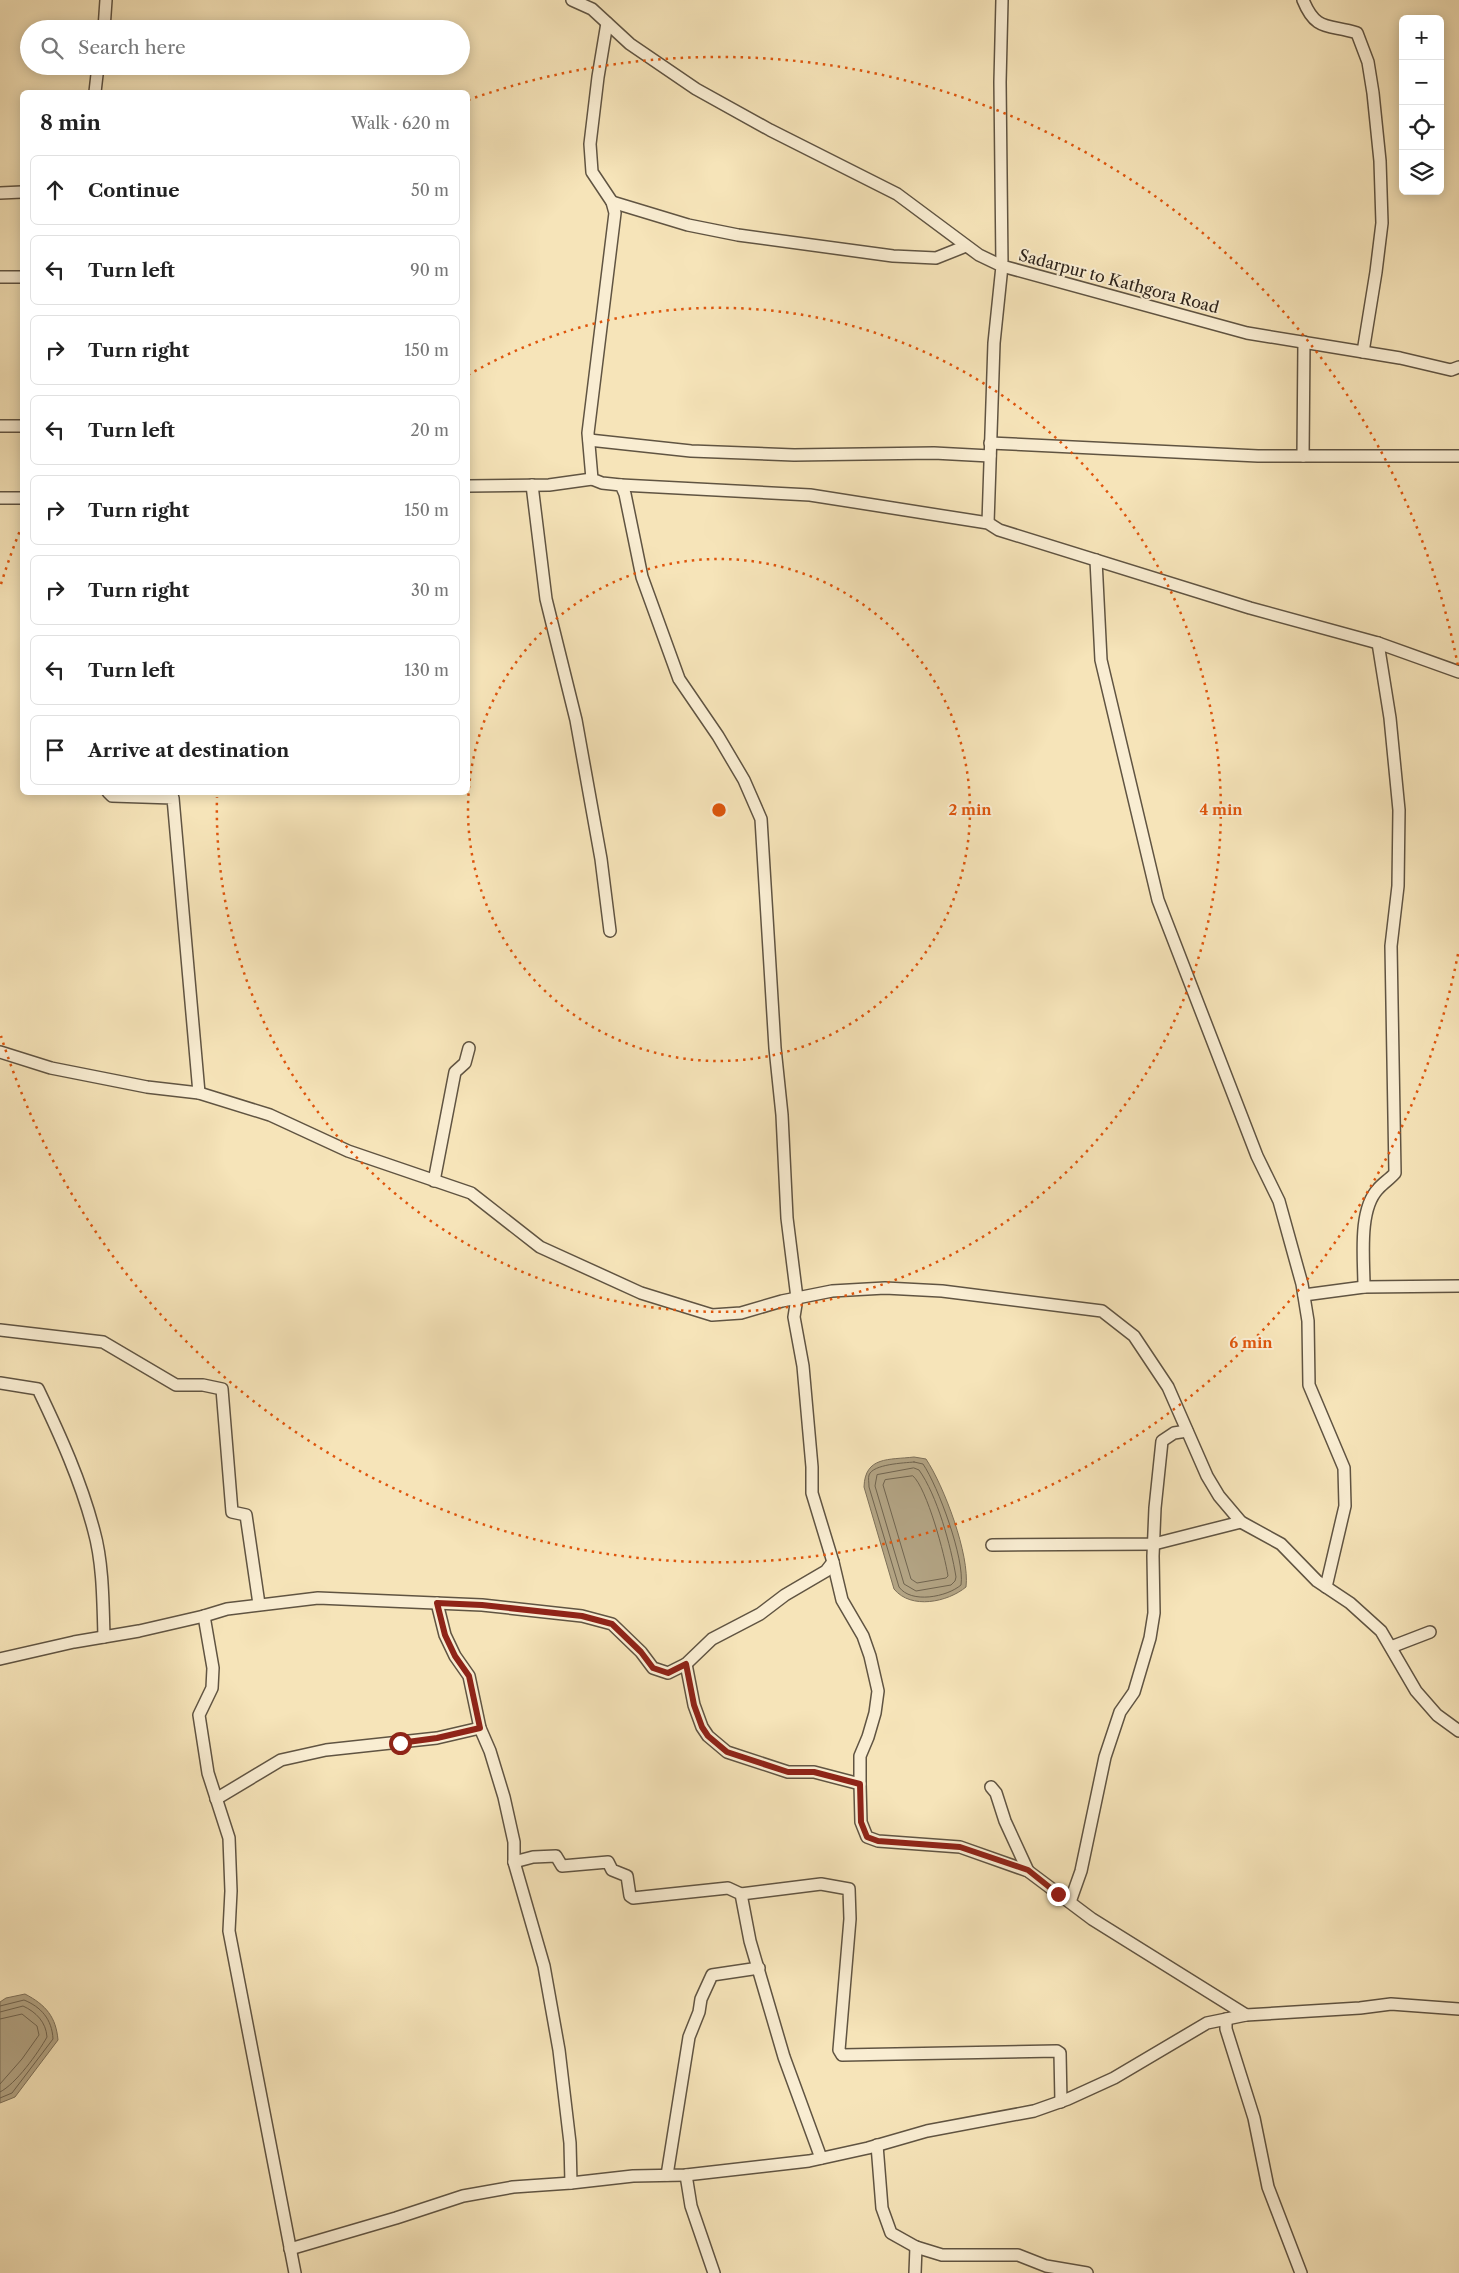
<!DOCTYPE html>
<meta charset="utf-8">
<style>
body{margin:0;font-family:"Libre Caslon Text",serif;background:#f2f2f2;color:#222}
.controls{position:absolute;right:15px;top:15px;display:grid;overflow:hidden;border-radius:8px;box-shadow:0 2px 12px #0003}
.controls button{width:45px;height:45px;display:grid;place-items:center;padding:0;border:0;border-bottom:1px solid #e0e0e0;background:#fff;color:#222;font:25px sans-serif}
.stop{position:absolute;width:15px;height:15px;margin:-11px;border:4px solid #8f2418;border-radius:50%;background:#fff}
.stop.end{background:#8f2418;border-color:#fff;box-shadow:0 1px 5px #0008}
.list{margin:0;padding:0;list-style:none}
h2{display:flex;justify-content:space-between;align-items:center;height:65px;margin:0;padding:0 20px;font-size:21px}
h2 small{font-size:16px;font-weight:400;color:#767676}
.list li{display:grid;grid-template-columns:32px 1fr auto;gap:15px;align-items:center;box-sizing:border-box;height:70px;margin:0 10px 10px;padding:0 10px;border:1px solid #e0e0e0;border-radius:8px}
.list b{display:block;font-size:19px;white-space:nowrap}
.list em{font-size:16px;font-style:normal;color:#767676}
.icon{flex:none;width:28px;height:28px;fill:none;stroke:currentColor;stroke-width:2;stroke-linecap:round;stroke-linejoin:round}
.map{position:relative;flex:none;width:1459px;height:2273px;overflow:hidden}
.search{position:absolute;background:#fff;box-shadow:0 2px 12px #0003;left:20px;top:20px;width:450px;height:55px;display:flex;align-items:center;gap:12px;box-sizing:border-box;padding:0 18px;border-radius:28px;color:#767676;font-size:19px}
.panel{position:absolute;background:#fff;box-shadow:0 2px 12px #0003;left:20px;top:90px;width:450px;height:705px;border-radius:8px}
.map>svg:first-child{display:block}
.water{fill:#b2a383;stroke:#7d7059}
.lines{fill:none;stroke-linecap:round;stroke-linejoin:round}
.shore{stroke:#70644f;stroke-width:1}
.minor-casing{stroke:#605442;stroke-width:14}
.minor{stroke:#f9edd2;stroke-width:11}
.route{stroke:#8f2418;stroke-width:6}
.ring{fill:none;stroke:#df560d;stroke-width:2.5;stroke-dasharray:2.5 5}
.labels{text-anchor:middle;stroke-width:4;stroke-linejoin:round;paint-order:stroke}
.street-label{font-size:16px;fill:#2e241b;stroke:#f9edd2}
.centre{fill:#df560d;stroke:#f9edd2;stroke-width:2.5}
.ring-label{font-size:15px;text-anchor:middle;font-weight:bold;fill:#df560d;stroke:#f9edd2;stroke-width:4;stroke-linejoin:round;paint-order:stroke}
</style>
<div class="map">
<svg width="1459" height="2273" viewBox="0 0 1459 2273">
<rect width="100%" height="100%" fill="#f6e4b9"/>
<filter id="stains"><feTurbulence type="fractalNoise" baseFrequency=".004" numOctaves="4"/><feColorMatrix values="0 0 0 0 .2 0 0 0 0 .09 0 0 0 0 .02 0 0 0 .5 -.17"/></filter>
<radialGradient id="worn" r=".72"><stop offset=".6" stop-color="#630" stop-opacity="0"/><stop offset="1" stop-color="#630" stop-opacity=".3"/></radialGradient>
<g class="water">
<path d="M914 1457 926 1459C944 1486 970 1555 966 1587 948 1602 911 1610 894 1589L864 1487C865 1456 889 1460 914 1457Z"/>
<path d="M25 1994C46 2005 56 2017 58 2040L15 2097 0 2103V2002L6 1998Z"/>
</g>
<g class="lines">
<g class="shore">
<path d="M914 1462 923 1464C938 1486 965 1559 961 1585 947 1597 911 1604 899 1587L869 1487C869 1483 868 1478 869 1475 873 1464 904 1463 914 1462Z"/>
<path d="M914 1468 919 1470C937 1495 951 1546 956 1577L955 1581 951 1585 916 1591 904 1584 875 1486 877 1475Z"/>
<path d="M913 1476C927 1488 945 1556 948 1576L946 1578 917 1583 911 1579 883 1485 885 1480Z"/>
<path d="M0 2006 24 2000C41 2007 52 2019 53 2039L12 2093 0 2098"/>
<path d="M0 2012 23 2006C36 2012 46 2022 47 2037 38 2053 16 2084 0 2092"/>
<polyline points="0,2019 22,2014 37,2026 39,2035 22,2059 0,2084"/>
</g>
<g class="minor-casing">
<g id="minor">
<polyline points="572,0 592,9 630,44 696,89 770,130 897,194 979,255 1002,266 994,343 988,523"/>
<polyline points="1002,0 1000,82 1002,266 1247,333 1400,358 1451,370 1459,367"/>
<path d="M1303 0C1316 32 1328 24 1357 33L1368 62 1373 93 1380 161 1382 223 1376 272 1363 352"/>
<polyline points="607,23 598,77 590,144 592,172 612,202 615,213 588,433 592,479 602,483 621,485 625,494 642,577 679,679 718,736 744,780 761,819 775,1048 782,1115 787,1218 797,1298 794,1317 803,1366 812,1467 812,1493 833,1562 842,1600 863,1636 870,1656 878,1691 875,1713 868,1737 860,1756 860,1784"/>
<polyline points="104,29 106,0"/>
<polyline points="95,92 98,66"/>
<polyline points="0,193 22,192"/>
<polyline points="612,202 688,225 738,235 893,256 936,258 966,246"/>
<polyline points="0,277 22,277"/>
<polyline points="0,426 22,426"/>
<polyline points="589,440 691,451 794,455 934,453 990,456"/>
<polyline points="990,443 1258,456 1459,456"/>
<polyline points="1303,456 1304,342"/>
<polyline points="532,485 546,599 576,720 601,859 610,931"/>
<polyline points="621,485 810,495 988,523 999,530 1250,608 1378,643 1459,672"/>
<polyline points="468,486 549,485 592,479"/>
<polyline points="0,498 22,498"/>
<polyline points="1096,560 1101,660 1158,900 1257,1156 1279,1201 1302,1284 1308,1321 1309,1385 1344,1468 1345,1506 1326,1587"/>
<polyline points="108,792 112,796 173,798 199,1093"/>
<polyline points="0,1052 51,1068 147,1087 199,1093 270,1115 348,1151 471,1193 540,1247 641,1293 712,1315 741,1313 782,1301 832,1291 885,1288 942,1291 1102,1311 1134,1336 1168,1387 1207,1476 1219,1496 1241,1522 1281,1544 1317,1581 1350,1603 1381,1631 1416,1691 1437,1715 1459,1731"/>
<polyline points="434,1181 455,1072 465,1063 469,1048"/>
<path d="M1364 1287C1364 1259 1358 1210 1378 1189 1383 1183 1390 1179 1395 1173L1391 946 1398 886 1399 810 1390 718 1378 643"/>
<polyline points="1304,1295 1364,1287 1459,1286"/>
<polyline points="0,1330 103,1342 176,1385 203,1385 222,1389 232,1512 246,1515 259,1604"/>
<path d="M0 1383 38 1389C60 1435 81 1481 94 1531 103 1563 103 1603 104 1637"/>
<polyline points="992,1545 1154,1544 1241,1522"/>
<polyline points="437,1603 445,1635 455,1656 469,1676 480,1728 490,1751 504,1797 514,1842 514,1862 544,1966 559,2050 570,2143 571,2183"/>
<polyline points="204,1616 213,1668 212,1688 199,1715 208,1773 229,1838 231,1891 229,1931 295,2273"/>
<polyline points="1391,1647 1430,1632"/>
<polyline points="0,1659 74,1642 139,1631 204,1616 227,1609 318,1598 482,1605 582,1616 612,1624 641,1652 653,1668 668,1673 686,1664 712,1639 760,1614 785,1595 826,1571 833,1562"/>
<polyline points="686,1664 694,1705 702,1727 708,1736 727,1752 788,1772 814,1772 860,1784 861,1822 867,1837 878,1841 960,1847 1028,1871 1092,1919 1246,2015"/>
<polyline points="991,1787 996,1793 1005,1821 1028,1871"/>
<polyline points="216,1799 281,1760 326,1750 437,1738 480,1728"/>
<polyline points="514,1862 533,1857 556,1856 562,1866 608,1862 612,1870 627,1876 630,1896 633,1898 728,1888 741,1894 750,1941 784,2057 821,2158"/>
<polyline points="741,1894 821,1884 849,1889 850,1919 839,2050 842,2055 1057,2051 1060,2053 1061,2102"/>
<polyline points="1070,1902 1081,1871 1105,1757 1120,1712 1134,1692 1150,1638 1154,1613 1153,1556 1155,1508 1162,1441 1174,1433 1187,1431"/>
<polyline points="1226,2019 1226,2029 1254,2118 1268,2187 1301,2273"/>
<polyline points="877,2145 882,2208 891,2233 916,2247 942,2255 1018,2255 1046,2266 1087,2273"/>
<polyline points="667,2175 689,2037 699,2012 701,1999 712,1975 759,1968"/>
<polyline points="686,2175 691,2206 714,2273"/>
<polyline points="290,2249 396,2218 463,2196 513,2187 571,2183 633,2176 686,2175 809,2161 868,2148 927,2131 1034,2111 1068,2099 1114,2078 1207,2023 1246,2015 1360,2008 1391,2004 1459,2009"/>
<polyline points="915,2273 916,2247"/>
</g>
</g>
<use href="#minor" class="minor"/>
</g>
<g class="lines">
<polyline class="route" points="400,1743 437,1738 480,1728 469,1676 455,1656 445,1635 437,1603 482,1605 582,1616 612,1624 641,1652 653,1668 668,1673 686,1664 694,1705 702,1727 708,1736 727,1752 788,1772 814,1772 860,1784 861,1822 867,1837 878,1841 960,1847 1028,1870 1058,1894"/>
</g>
<g class="ring">
<circle cx="719" cy="810" r="251"/>
<path d="M468 375A502 502 0 1 1 217 797"/>
<path d="M1458 954A753 753 0 0 1 1 1036M1 584A753 753 0 0 1 21 528M468 100A753 753 0 0 1 1458 666"/>
</g>
<g class="labels">
<g class="street-label">
<text transform="translate(1119 281) rotate(15)" y="6">Sadarpur to Kathgora Road</text>
</g>
</g>
<circle cx="719" cy="810" r="8" class="centre"/>
<g class="ring-label">
<text x="970" y="815">2 min</text>
<text x="1221" y="815">4 min</text>
<text x="1251" y="1348">6 min</text>
</g>
<rect width="100%" height="100%" filter="url(#stains)"/>
<rect width="100%" height="100%" fill="url(#worn)"/>
</svg>
<div class="controls">
<button>+</button>
<button>−</button>
<button><svg class="icon" aria-label="locate" viewBox="0 0 24 24"><circle cx="12" cy="12" r="6"/><path d="M12 2v4M12 18v4M2 12h4M18 12h4"/></svg></button>
<button><svg class="icon" aria-label="layers" viewBox="0 0 24 24"><path d="M12 4l9 5-9 5-9-5zM3 14l9 5 9-5"/></svg></button>
</div>
<div class="stop" style="left:400px;top:1743px"></div>
<div class="stop end" style="left:1058px;top:1894px"></div>
<div class="search"><svg class="icon" aria-label="search" viewBox="0 0 24 24"><circle cx="10" cy="10" r="6"/><path d="M15 15l6 6"/></svg>Search here</div>
<section class="panel">
<h2>8 min<small>Walk · 620 m</small></h2>
<ul class="list">
<li><svg class="icon" aria-label="ahead" viewBox="0 0 24 24"><path d="M12 20V5M6 11l6-6 6 6"/></svg><div><b>Continue</b></div><em>50 m</em></li>
<li><svg class="icon" aria-label="left" viewBox="0 0 24 24"><path d="M17 20v-9H6M10 6l-5 5 5 5"/></svg><div><b>Turn left</b></div><em>90 m</em></li>
<li><svg class="icon" aria-label="right" viewBox="0 0 24 24"><path d="M7 20v-9h11M14 6l5 5-5 5"/></svg><div><b>Turn right</b></div><em>150 m</em></li>
<li><svg class="icon" aria-label="left" viewBox="0 0 24 24"><path d="M17 20v-9H6M10 6l-5 5 5 5"/></svg><div><b>Turn left</b></div><em>20 m</em></li>
<li><svg class="icon" aria-label="right" viewBox="0 0 24 24"><path d="M7 20v-9h11M14 6l5 5-5 5"/></svg><div><b>Turn right</b></div><em>150 m</em></li>
<li><svg class="icon" aria-label="right" viewBox="0 0 24 24"><path d="M7 20v-9h11M14 6l5 5-5 5"/></svg><div><b>Turn right</b></div><em>30 m</em></li>
<li><svg class="icon" aria-label="left" viewBox="0 0 24 24"><path d="M17 20v-9H6M10 6l-5 5 5 5"/></svg><div><b>Turn left</b></div><em>130 m</em></li>
<li><svg class="icon" aria-label="arrive" viewBox="0 0 24 24"><path d="M6 21V4h12l-3 4 3 4H6"/></svg><div><b>Arrive at destination</b></div></li>
</ul>
</section>
</div>
